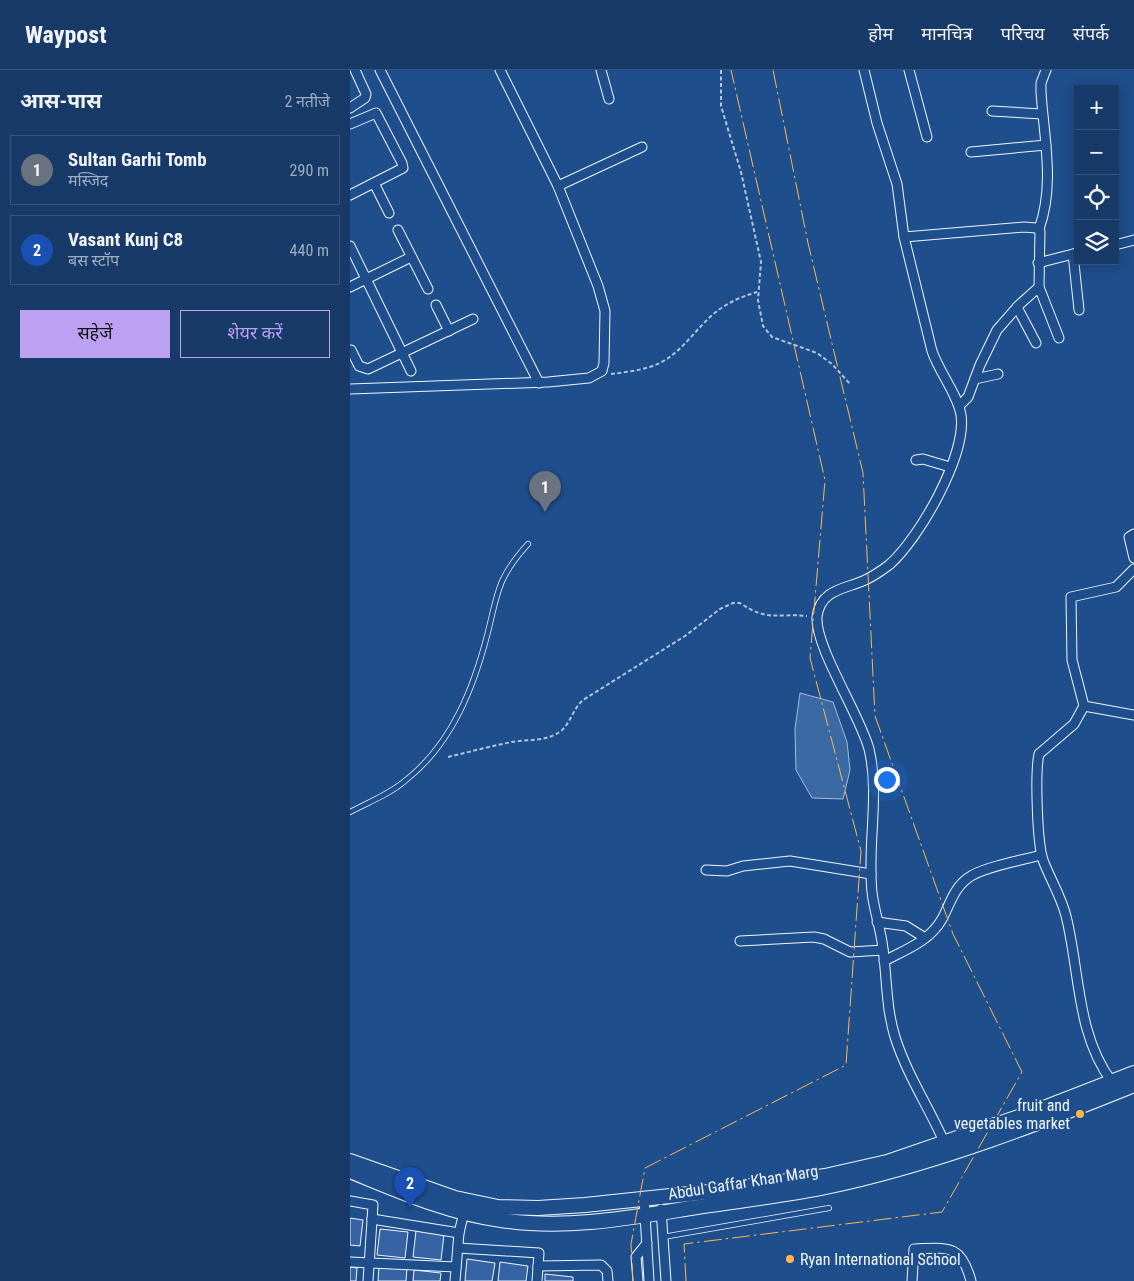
<!DOCTYPE html>
<html lang="hi">
<meta charset="utf-8">
<style>
body{margin:0;font-family:"Roboto Condensed","Noto Sans Devanagari",sans-serif;background:#244571;color:#f1f3f6}
.controls{position:absolute;right:15px;top:15px;display:grid;overflow:hidden;border-radius:0px;box-shadow:0 2px 12px #0003}
.controls button{width:45px;height:45px;display:grid;place-items:center;padding:0;border:0;border-bottom:1px solid #36547d;background:#173a69;color:#f1f3f6;font:25px sans-serif}
.you{position:absolute;left:536px;top:709px;width:18px;height:18px;margin:-12px;border:4px solid #fff;border-radius:50%;background:#1a73e8;box-shadow:0 0 0 8px #1a73e833}
.badge{display:grid;place-items:center;width:32px;height:32px;border-radius:50%;background:#bca0f2;color:#fff;font-size:16px;font-weight:700}
.pin{position:absolute;translate:-50% -41px;filter:drop-shadow(0 1px 2px #0008)}
.pin::after{content:'';position:absolute;top:26px;width:18px;height:15px;background:inherit;clip-path:polygon(0 0,100% 0,50% 100%)}
.list{margin:0;padding:0;list-style:none}
h2{display:flex;justify-content:space-between;align-items:center;height:65px;margin:0;padding:0 20px;font-size:21px}
h2 small{font-size:16px;font-weight:400;color:#9eadc0}
.list li{display:grid;grid-template-columns:32px 1fr auto;gap:15px;align-items:center;box-sizing:border-box;height:70px;margin:0 10px 10px;padding:0 10px;border:1px solid #36547d;border-radius:0px}
.list b{display:block;font-size:19px;white-space:nowrap}
.list p{margin:0;font-size:16px;white-space:nowrap;color:#9eadc0}
.list em{font-size:16px;font-style:normal;color:#9eadc0}
.actions{display:flex;gap:10px;padding:15px 20px}
.actions a{flex:1;padding:11px 0;border:1px solid #bca0f2;border-radius:0px;text-align:center;font-size:18px;color:#bca0f2}
.actions .main{background:#bca0f2;color:#111}
.icon{flex:none;width:28px;height:28px;fill:none;stroke:currentColor;stroke-width:2;stroke-linecap:round;stroke-linejoin:round}
.map{position:relative;flex:none;width:784px;height:1211px;overflow:hidden}
header{display:flex;align-items:center;gap:30px;box-sizing:border-box;height:70px;padding:0 25px;background:#173a69;border-bottom:1px solid #36547d}
header strong{font-size:24px}
nav{display:flex;gap:28px;margin-inline-start:auto;font-size:18px}
main{display:flex}
aside{flex:1;background:#173a69}
.map>svg:first-child{display:block}
.water{fill:#3b69a3;stroke:#a8bbd7}
.building{fill:#3563a3;stroke:#f2f6ff}
.lines{fill:none;stroke-linecap:round;stroke-linejoin:round}
.service-casing{stroke:#f2f6ff;stroke-width:6}
.minor-casing{stroke:#f2f6ff;stroke-width:11}
.primary-casing{stroke:#f2f6ff;stroke-width:16}
.path{stroke:#b3c4dc;stroke-width:2;stroke-dasharray:4 2.5;stroke-linecap:butt}
.service{stroke:#1f4e8c;stroke-width:4.5}
.minor{stroke:#1f4e8c;stroke-width:9}
.primary{stroke:#1f4e8c;stroke-width:14}
.power{stroke:#ffb74d;stroke-width:1;stroke-dasharray:18 4 2.5 4;stroke-linecap:butt}
.poi-dot{fill:#ffb74d;stroke:#1f4e8c;stroke-width:2}
.labels{text-anchor:middle;stroke-width:4;stroke-linejoin:round;paint-order:stroke}
.poi-label{font-size:16px;fill:#f2f6ff;stroke:#1f4e8c;text-anchor:end}
.street-label{font-size:16px;fill:#f2f6ff;stroke:#1f4e8c}
</style>
<header>
<strong>Waypost</strong>
<nav><a>होम</a><a>मानचित्र</a><a>परिचय</a><a>संपर्क</a></nav>
</header>
<main>
<aside>
<h2>आस-पास<small>2 नतीजे</small></h2>
<ul class="list">
<li><span class="badge" style="background:#6b7280">1</span><div><b>Sultan Garhi Tomb</b><p>मस्जिद</p></div><em>290 m</em></li>
<li><span class="badge" style="background:#1a4fb4">2</span><div><b>Vasant Kunj C8</b><p>बस स्टॉप</p></div><em>440 m</em></li>
</ul>
<div class="actions"><a class="main">सहेजें</a><a>शेयर करें</a></div>
</aside>
<div class="map">
<svg width="784" height="1211" viewBox="0 0 784 1211">
<rect width="100%" height="100%" fill="#1f4e8c"/>
<polygon class="water" points="450,623 483,632 497,672 500,700 493,729 462,728 446,700 445,659"/>
<g class="building">
<polygon points="0,1148 13,1150 10,1176 0,1175"/>
<polygon points="30,1159 58,1162 55,1188 27,1185"/>
<polygon points="66,1161 94,1164 91,1190 63,1187"/>
<polygon points="117,1189 145,1193 142,1211 115,1211"/>
<polygon points="150,1192 178,1196 176,1211 148,1211"/>
<polygon points="29,1196 57,1199 56,1211 28,1211"/>
<polygon points="0,1197 7,1198 6,1211 0,1211"/>
<polygon points="64,1200 91,1203 90,1211 63,1211"/>
<polygon points="195,1204 223,1207 223,1211 195,1211"/>
</g>
<g class="lines">
<g class="service-casing">
<g id="service">
<path d="M0 742C19 732 40 724 56 710 102 674 124 617 138 562 148 521 148 507 178 474"/>
<polyline points="313,1167 479,1138"/>
</g>
</g>
<g class="minor-casing">
<g id="minor">
<polyline points="30,0 189,313"/>
<polyline points="251,0 259,29"/>
<path d="M514 0 527 53 547 114 554 167 582 281C589 302 608 325 611 345 617 385 569 469 539 495 531 501 522 507 513 511 494 519 470 520 467 547 465 577 510 645 519 679 530 725 517 775 522 822 524 841 531 859 533 879 537 908 536 938 545 967 557 1005 580 1039 596 1076"/>
<polyline points="559,0 577,67"/>
<polyline points="0,38 15,28 16,24 5,0"/>
<polyline points="642,41 692,44"/>
<polyline points="0,54 26,43 52,93 53,98 0,125"/>
<polyline points="621,82 696,75"/>
<polyline points="24,113 39,143"/>
<polyline points="208,116 292,77"/>
<path d="M689 159C705 115 694 68 691 22V13L696 0"/>
<polyline points="48,160 78,219"/>
<polyline points="554,167 674,157 686,158 690,161 689,217 669,235 647,260 630,295 618,327 609,336"/>
<polyline points="765,175 784,170"/>
<polyline points="0,176 61,301"/>
<polyline points="723,184 729,240"/>
<polyline points="688,193 727,183"/>
<polyline points="0,217 61,187"/>
<polyline points="689,217 709,268"/>
<polyline points="86,235 99,261"/>
<polyline points="667,237 686,273"/>
<polyline points="1,280 9,296 18,299 123,249"/>
<polyline points="625,309 648,304"/>
<polyline points="0,319 198,312 239,308 252,301 254,293 255,241 248,216 208,116 150,0"/>
<polyline points="566,390 573,389 600,397"/>
<polyline points="784,464 779,467 784,488"/>
<polyline points="784,499 766,517 721,527 722,590 734,636 784,645"/>
<path d="M734 636 724 654 689 684C685 702 687 772 693 790 700 809 711 826 716 846 730 901 726 964 762 1012"/>
<polyline points="356,800 377,801 393,796 440,791 521,804"/>
<polyline points="527,852 556,856 575,868"/>
<polyline points="390,871 464,867 474,869 500,882 533,880"/>
<path d="M534 891C555 880 580 871 592 849 600 834 604 818 618 808 632 797 674 790 691 785"/>
<polyline points="294,1128 299,1211"/>
<polyline points="0,1131 23,1135 18,1211"/>
<polyline points="311,1139 316,1211"/>
<polyline points="22,1149 109,1163"/>
<polyline points="108,1178 189,1183 187,1211"/>
<polyline points="0,1192 106,1197"/>
<polyline points="188,1196 251,1195 257,1201 258,1211"/>
<polyline points="105,1211 109,1163 114,1142"/>
<polyline points="288,1211 286,1187 297,1173"/>
<path d="M562 1211 564 1179C597 1178 611 1173 621 1211"/>
</g>
</g>
<g class="primary-casing">
<g id="primary">
<polyline points="0,1091 105,1128 148,1137 188,1138 235,1135 358,1122 475,1106 537,1092 686,1041 784,1003"/>
<path d="M0 1101C49 1121 98 1143 151 1150 214 1160 279 1148 341 1138 392 1130 444 1125 494 1113 594 1090 690 1053 784 1015"/>
</g>
</g>
<g class="path">
<polyline points="371,0 371,36 391,102 411,192 408,230 413,256 422,267 467,283 482,294 500,314"/>
<path d="M261 304C277 302 295 300 310 293 331 282 343 263 360 247 374 234 390 227 407 222"/>
<path d="M98 687C119 682 141 676 162 672 179 669 196 672 211 661 221 652 223 639 233 630L335 566 370 539 383 533H390C418 552 427 543 457 546"/>
</g>
<use href="#service" class="service"/>
<use href="#minor" class="minor"/>
<use href="#primary" class="primary"/>
<g class="power">
<polyline points="283,1211 281,1174 295,1098 496,995 511,781 460,588 475,410 381,0"/>
<polyline points="336,1211 334,1174 592,1142 672,1002 603,864 525,646 513,403 458,173 423,0"/>
</g>
</g>
<g class="poi-dot">
<circle cx="730" cy="1044" r="5"/>
<circle cx="440" cy="1189" r="5"/>
</g>
<g class="labels">
<g class="poi-label">
<text x="720" y="1041">fruit and<tspan x="720" dy="18">vegetables market</tspan></text>
<text x="450" y="1195" text-anchor="start">Ryan International School</text>
</g>
<g class="street-label">
<text transform="translate(393 1112) rotate(-9)" y="6">Abdul Gaffar Khan Marg</text>
</g>
</g>
</svg>
<div class="controls">
<button>+</button>
<button>−</button>
<button><svg class="icon" aria-label="locate" viewBox="0 0 24 24"><circle cx="12" cy="12" r="6"/><path d="M12 2v4M12 18v4M2 12h4M18 12h4"/></svg></button>
<button><svg class="icon" aria-label="layers" viewBox="0 0 24 24"><path d="M12 4l9 5-9 5-9-5zM3 14l9 5 9-5"/></svg></button>
</div>
<div class="you"></div>
<div class="pin badge" style="left:195px;top:442px;background:#6b7280">1</div>
<div class="pin badge" style="left:60px;top:1138px;background:#1a4fb4">2</div>
</div>
</main>
